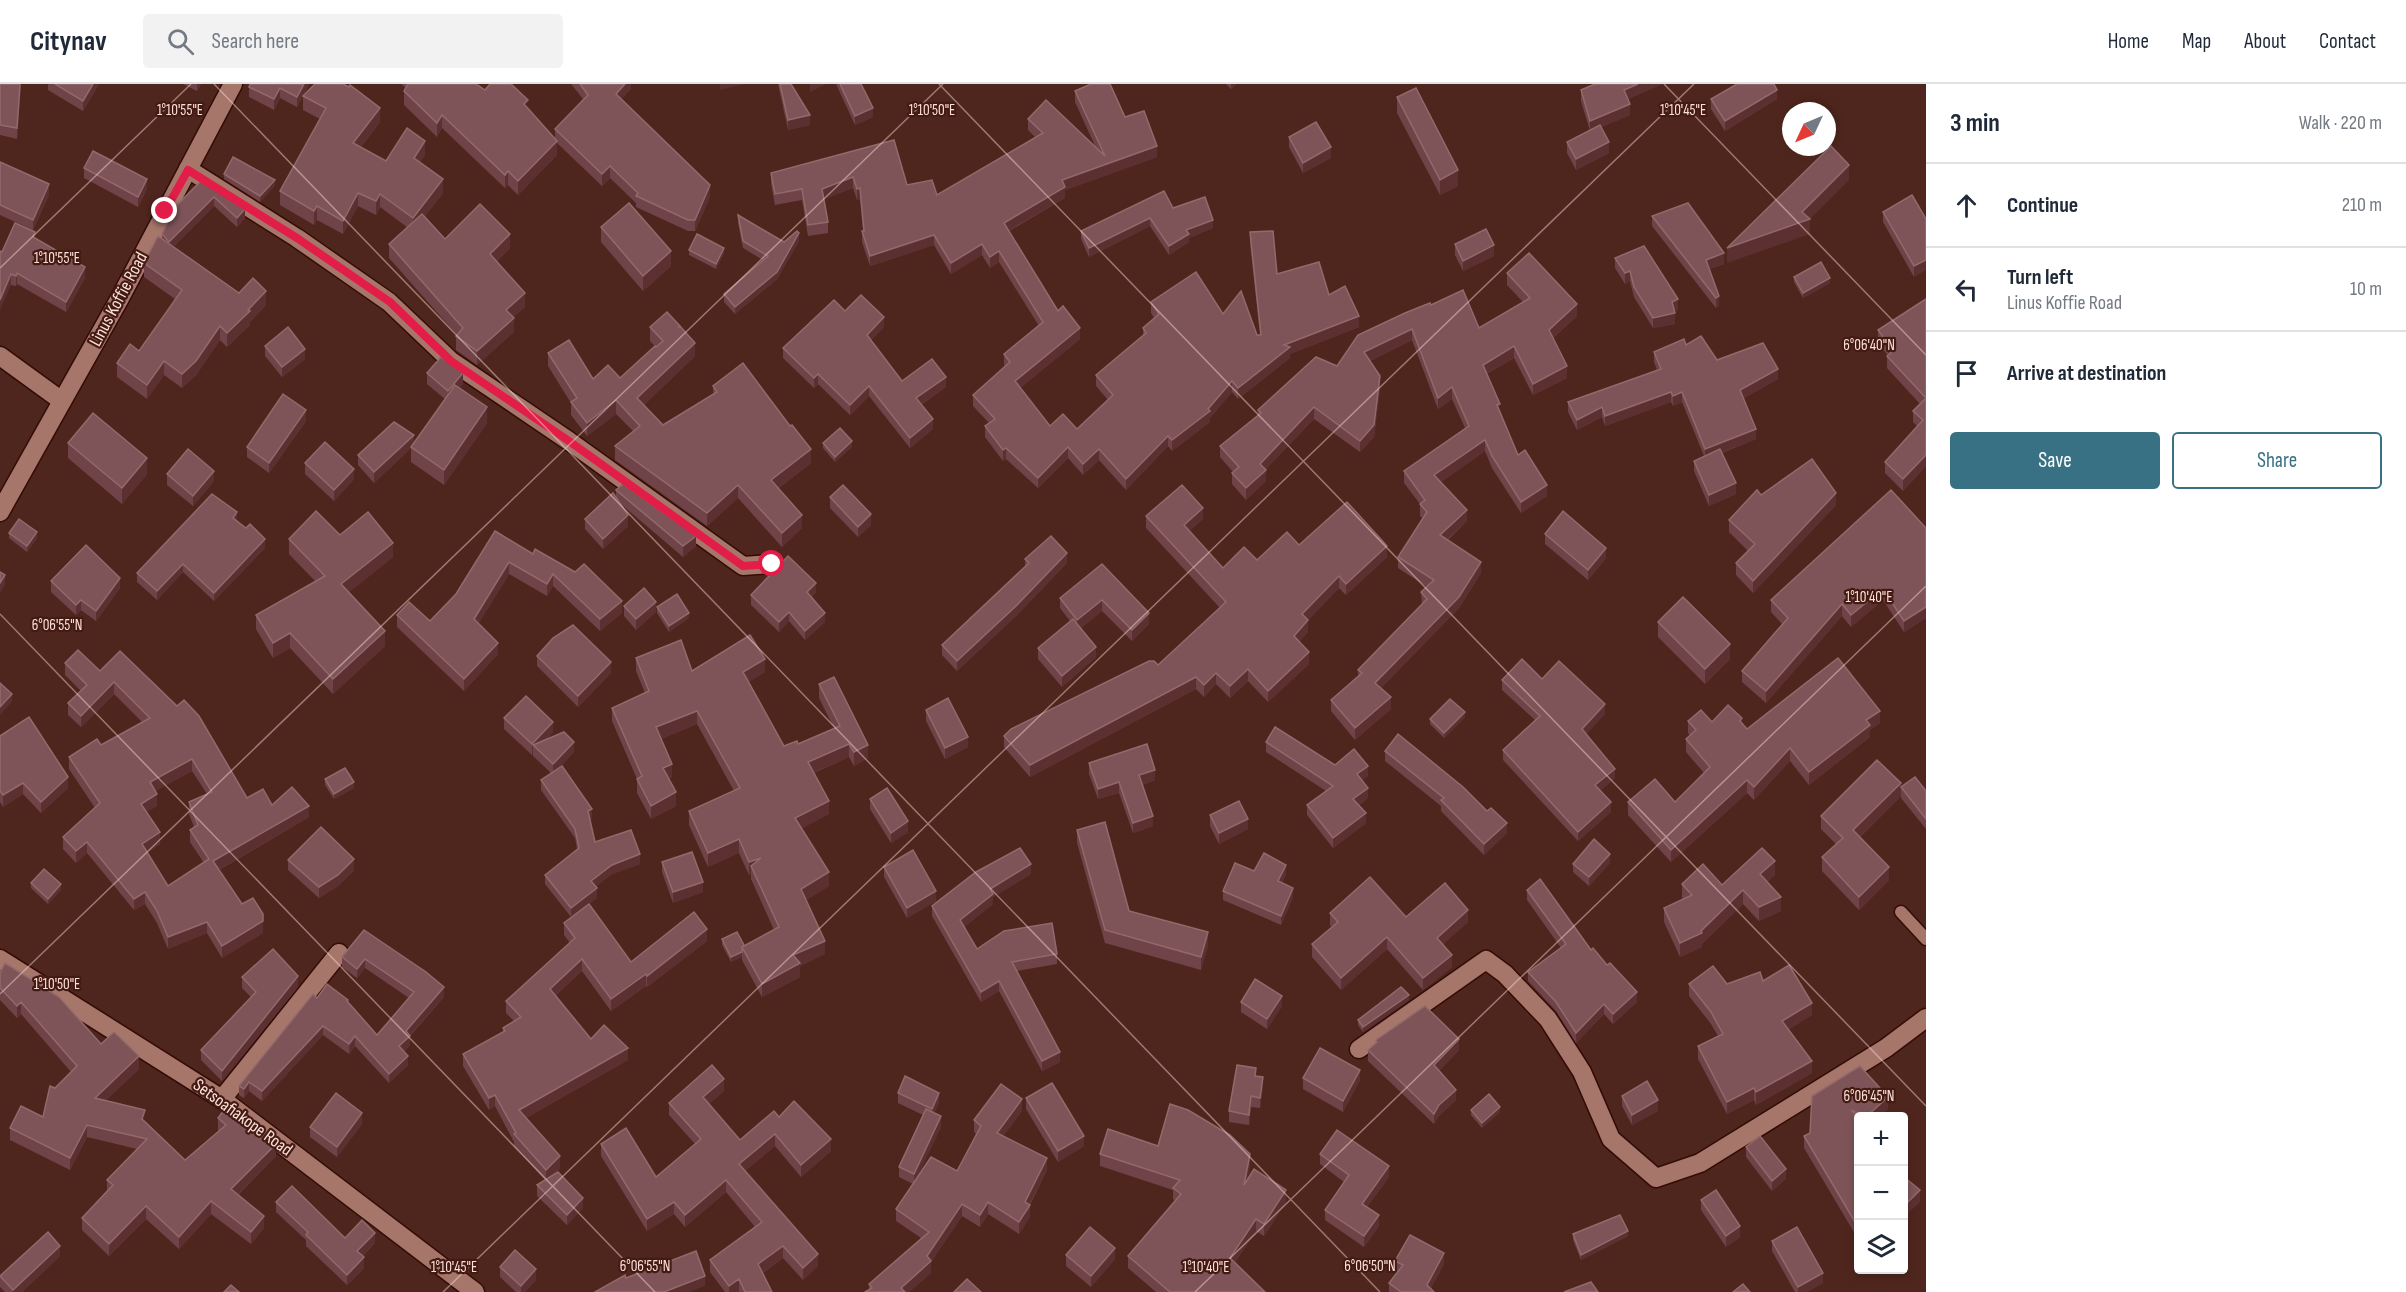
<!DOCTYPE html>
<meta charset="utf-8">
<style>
body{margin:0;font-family:"Sofia Sans Condensed",sans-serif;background:#f2f2f3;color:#1f2937}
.controls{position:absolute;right:18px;bottom:18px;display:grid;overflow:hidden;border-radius:6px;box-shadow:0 3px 9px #0003}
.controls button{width:54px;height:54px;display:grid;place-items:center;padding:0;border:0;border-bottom:2px solid #e0e1e3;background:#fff;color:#1f2937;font:30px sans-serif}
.compass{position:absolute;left:1782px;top:18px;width:54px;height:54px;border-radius:50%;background:#fff;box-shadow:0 3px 9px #0003;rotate:226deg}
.stop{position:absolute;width:18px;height:18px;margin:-14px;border:4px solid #e11d48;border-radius:50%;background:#fff}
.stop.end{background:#e11d48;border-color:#fff;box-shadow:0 2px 6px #0008}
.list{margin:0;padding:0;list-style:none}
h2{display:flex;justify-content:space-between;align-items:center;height:78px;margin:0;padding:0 24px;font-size:26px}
h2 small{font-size:20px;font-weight:400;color:#747a83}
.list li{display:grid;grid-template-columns:39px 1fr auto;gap:18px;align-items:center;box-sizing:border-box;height:84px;padding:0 24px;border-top:2px solid #e0e1e3}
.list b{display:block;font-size:22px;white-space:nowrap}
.list p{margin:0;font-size:20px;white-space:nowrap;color:#747a83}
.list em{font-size:20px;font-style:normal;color:#747a83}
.actions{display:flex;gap:12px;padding:18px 24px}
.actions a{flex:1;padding:14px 0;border:2px solid #387183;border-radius:6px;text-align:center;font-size:21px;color:#387183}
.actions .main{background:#387183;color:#fff}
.icon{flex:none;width:33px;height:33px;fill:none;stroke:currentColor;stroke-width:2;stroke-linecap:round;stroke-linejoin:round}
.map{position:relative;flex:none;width:1926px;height:1208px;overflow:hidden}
header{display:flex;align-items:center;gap:36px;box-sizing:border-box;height:84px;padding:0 30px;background:#fff;border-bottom:2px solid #e0e1e3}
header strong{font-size:28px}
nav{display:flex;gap:33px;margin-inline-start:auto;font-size:21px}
.search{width:420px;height:54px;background:#f2f2f3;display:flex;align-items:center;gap:15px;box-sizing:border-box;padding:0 21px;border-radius:6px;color:#747a83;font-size:22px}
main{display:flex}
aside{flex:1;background:#fff}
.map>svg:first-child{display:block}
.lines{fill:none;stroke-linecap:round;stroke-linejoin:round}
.lane-casing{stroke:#330c06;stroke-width:15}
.street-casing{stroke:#330c06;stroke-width:21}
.lane{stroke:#a7766b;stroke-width:12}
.street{stroke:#a7766b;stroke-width:18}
.wall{fill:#6f4348;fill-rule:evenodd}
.shaded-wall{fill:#5c3030}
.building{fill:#7e5458;stroke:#926a6c;stroke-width:1.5;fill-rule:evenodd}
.route{stroke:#e11d48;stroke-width:8}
.ticks{fill:none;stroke:#fce0da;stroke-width:1.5;stroke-opacity:0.45}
.labels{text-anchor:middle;stroke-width:4.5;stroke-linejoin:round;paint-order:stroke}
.street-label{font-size:18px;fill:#fce0da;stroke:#441b13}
.ticks-label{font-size:15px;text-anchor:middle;fill:#fce0da;stroke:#441b13;stroke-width:4.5;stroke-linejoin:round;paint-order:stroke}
</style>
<header>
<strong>Citynav</strong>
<div class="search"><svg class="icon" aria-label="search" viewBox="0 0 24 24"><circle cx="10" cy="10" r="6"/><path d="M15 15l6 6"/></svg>Search here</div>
<nav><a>Home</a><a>Map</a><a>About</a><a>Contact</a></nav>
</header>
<main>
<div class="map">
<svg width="1926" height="1208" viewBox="0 0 1926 1208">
<rect width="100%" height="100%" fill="#4f261d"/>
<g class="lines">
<g class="lane-casing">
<polyline id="lane" points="1901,828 1926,855"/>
</g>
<g class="street-casing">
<g id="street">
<polyline points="188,85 297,154 389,218 451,277 569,357 743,482 772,480"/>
<polyline points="0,272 62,317"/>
<polyline points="0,428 120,214 233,0"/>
<polyline points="0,875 222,1015 475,1208"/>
<polyline points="1359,965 1486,876 1505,890 1548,935 1582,988 1611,1055 1656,1094 1700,1079 1886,964 1926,934"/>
<polyline points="222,1015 339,869"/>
</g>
</g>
<use href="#lane" class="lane"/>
<use href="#street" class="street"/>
</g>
<g class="wall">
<polygon points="0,0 21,0 17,55 0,51"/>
<polygon points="48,0 99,0 83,27 48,6"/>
<polygon points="183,0 201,0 197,7"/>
<polygon points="250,0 309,0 297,23 280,14 274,26 249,13 249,3"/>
<polygon points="401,0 476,0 485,6 528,24 555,55 555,45 583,15 571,0 631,0 631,5 621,15 710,113 695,147 688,147 636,123 636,119 610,94 602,102 557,59 557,71 518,111 508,101 505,104 442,44 437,53 404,21 404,7 406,4"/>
<polygon points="778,0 791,0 810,41 788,46"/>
<polygon points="836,0 861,0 873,33 855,41"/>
<polygon points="1226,0 1236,0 1231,5"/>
<polygon points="1595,0 1662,0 1628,15 1630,31 1601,43 1609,69 1576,86 1567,69 1567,58 1590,47 1581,17 1581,6"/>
<polygon points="1075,7 1125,33 1157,73 1065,106 1065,114 1009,147 1058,227 1080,255 1020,304 1050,342 1077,345 1108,316 1096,302 1096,291 1143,252 1143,244 1154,234 1151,229 1151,218 1223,230 1257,251 1260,251 1250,159 1250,148 1277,190 1329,211 1359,243 1290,270 1290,274 1238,315 1232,308 1210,334 1210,338 1172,367 1168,362 1126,406 1099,376 1083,391 1068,374 1038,404 1006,375 1003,377 985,353 985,342 989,339 973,322 973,311 1005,282 1004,281 1004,270 1039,242 999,178 990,184 982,171 951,190 934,161 870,182 862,158 862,147 863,147 860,115 857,116 853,104 824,115 828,138 828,149 808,152 802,116 775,121 771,100 771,89 894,56 907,101 937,111 1036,54 1028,46 1028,35 1096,64 1075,18"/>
<polygon points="303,12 380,38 361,63 386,77 425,71 420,78 443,109 425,132 445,155 510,164 497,177 525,223 513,233 514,248 477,281 456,266 456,252 457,251 389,174 389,160 407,143 380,123 376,131 358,122 343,150 317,136 314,141 280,121 280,107 320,35 303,26"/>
<polygon points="1397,13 1458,102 1440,111 1397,29"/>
<polygon points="1711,15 1777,15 1725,47 1711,25"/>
<polygon points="1289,53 1331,74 1303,89 1289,63"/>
<polygon points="0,78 49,111 33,146 0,131"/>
<polygon points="84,84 147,105 138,123 84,94"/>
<polygon points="224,90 275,101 260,118 224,95"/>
<polygon points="201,97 245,134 237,143 214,122 173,163 239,209 266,221 250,238 250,241 227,263 220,256 196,291 182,304 164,291 147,315 117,293 117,279 139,267 175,215 144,193 144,179 162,155 162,150"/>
<polygon points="1173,124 1213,144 1189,154 1189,158 1169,171 1150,142 1089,173 1081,155 1081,147"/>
<polygon points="1883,128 1926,135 1914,193 1883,138"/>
<polygon points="738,131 784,158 799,157 777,195 735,230 724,218 724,210 763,176 743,164 738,139"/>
<polygon points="1652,132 1724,180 1709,185 1719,222 1716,224 1652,142"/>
<polygon points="601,143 671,182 643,207 601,158"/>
<polygon points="35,154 85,194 66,228 17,200 16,202 11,201 2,168"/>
<polygon points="1455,160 1494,172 1463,187 1455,171"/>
<polygon points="689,166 724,169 716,185 689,171"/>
<polygon points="1615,174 1678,226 1674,227 1675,240 1653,244 1634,213 1630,197 1625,200 1615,184"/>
<polygon points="1507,189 1577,232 1553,254 1567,294 1533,311 1514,274 1487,290 1500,327 1518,371 1547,412 1521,429 1492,384 1485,367 1441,398 1467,437 1448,456 1481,489 1459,524 1381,604 1391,625 1355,656 1331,627 1331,616 1358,593 1358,586 1422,520 1421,508 1427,503 1398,484 1398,473 1423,435 1420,432 1420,420 1404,399 1404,387 1465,344 1452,315 1438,325 1412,256 1370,277 1380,304 1374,353 1360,368 1314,335 1266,385 1266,397 1246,416 1232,400 1232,389 1233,388 1220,373 1220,362 1258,331 1258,326 1337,282 1431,221 1479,244 1523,218 1507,201"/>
<polygon points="1794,193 1830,199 1803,214 1794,198"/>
<polygon points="1926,215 1926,382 1903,407 1885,389 1885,378 1917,342 1913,338 1913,327 1920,320 1887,284 1887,272 1888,272 1878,258 1878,246"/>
<polygon points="845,227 884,243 871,256 902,297 946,303 921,321 933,345 910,364 869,312 850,331 818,300 814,304 783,274 783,264"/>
<polygon points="650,243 695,272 644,321 663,341 713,310 713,302 811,379 779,404 802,444 782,463 738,414 707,442 615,376 615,362 633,347 616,330 587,352 571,331 571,319 548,282 548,269 593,295 620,294 655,262 650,257"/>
<polygon points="1686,261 1717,276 1778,295 1744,314 1756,355 1722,369 1736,410 1709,422 1694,387 1694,377 1704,372 1682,318 1673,322 1671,318 1605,342 1602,333 1577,346 1568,328 1568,318 1657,286 1654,278 1654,268"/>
<polygon points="265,262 305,275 282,293 265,272"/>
<polygon points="427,289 463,300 459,304 487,339 444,401 411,378 411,364 374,399 358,381 358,371 414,359 445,315 427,300"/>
<polygon points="306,337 269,389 247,373 247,363"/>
<polygon points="68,359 147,390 122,420 68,374"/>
<polygon points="823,359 852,363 835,378 823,364"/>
<polygon points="305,379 354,395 334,417 305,390"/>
<polygon points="167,390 214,397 193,422 167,401"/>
<polygon points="616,406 696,462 683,473 622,421 628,442 603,465 585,445 585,435 616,413"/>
<polygon points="1761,411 1836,421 1753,509 1736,491 1736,479 1748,467 1729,448 1729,436"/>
<polygon points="830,413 871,441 858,453 830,424"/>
<polygon points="1146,432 1203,435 1189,447 1223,484 1257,476 1299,461 1387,473 1346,511 1339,504 1308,536 1308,548 1299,558 1309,580 1268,618 1248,597 1230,614 1216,600 1204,613 1196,605 1030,693 1004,663 1004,652 1158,581 1220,524 1146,444"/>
<polygon points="236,437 265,464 214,517 183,488 157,516 137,498 137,489"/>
<polygon points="1926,444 1926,534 1904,548 1883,516 1851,543 1842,532 1766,619 1742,598 1742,587 1782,540 1771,528 1771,516"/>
<polygon points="495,447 622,529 600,547 553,502 547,512 509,490 478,540 498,570 464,607 397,543 397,531 430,537 456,510"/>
<polygon points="9,449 37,454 27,468 9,454"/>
<polygon points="1545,450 1606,474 1588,496 1545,460"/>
<polygon points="340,451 393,473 349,508 385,562 333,610 290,564 273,574 256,545 256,531 315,497 289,470 289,455"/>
<polygon points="1025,475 1067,479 1016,532 957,587 942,571 942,561 1025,482"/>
<polygon points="1102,480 1149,540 1132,557 1102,527 1081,544 1096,573 1062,603 1038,575 1038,564 1070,537 1060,524 1060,514"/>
<polygon points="51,497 120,504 96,537 81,526 76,531 51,508"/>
<polygon points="816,508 812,513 825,538 805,556 789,537 779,548 751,521 751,511"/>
<polygon points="624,522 656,528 636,546 624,532"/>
<polygon points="657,523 689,534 669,548 657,529"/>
<polygon points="1658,538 1730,575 1705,600 1658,553"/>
<polygon points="537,572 611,589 578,623 537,582"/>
<polygon points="636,574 692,587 765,588 748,598 784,662 798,660 834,644 819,614 819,600 868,674 854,682 849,673 814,689 829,730 802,744 829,802 806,816 825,870 800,882 800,893 762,913 742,876 742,873 731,878 722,861 722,855 744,861 774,846 751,795 751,791 749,791 739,769 708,783 689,741 689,727 734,707 697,640 661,655 672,693 669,695 676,722 651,735 637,709 637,695 612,637 612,624 645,609 636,587"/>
<path d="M65 579 100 587 247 714 309 733 219 786 263 849 222 874 207 849 168 865 157 839 145 820 134 826 87 769 76 779 63 765V753L95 724 69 685V673L101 661 142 638 114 610 81 643 68 631V619L81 607 65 591ZM192 687 207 710 189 718V730L194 743 190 746V758L204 779 168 802 147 769 160 760 146 728 157 722 155 707Z"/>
<polygon points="1542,595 1605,630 1586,650 1615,694 1600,707 1611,728 1578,757 1503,676 1503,666 1535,636 1502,606 1502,596"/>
<polygon points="926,626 968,663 945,675 926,637"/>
<polygon points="1465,633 1444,654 1430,640 1430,635"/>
<polygon points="504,634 553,648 547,655 574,668 561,682 592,734 590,736 595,758 640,780 612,790 595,803 597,814 585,823 631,878 707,857 647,903 646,902 611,927 582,887 556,911 591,955 628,976 526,1034 560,1084 552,1092 583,1124 567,1141 537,1112 537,1101 545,1096 514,1062 514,1058 495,1022 489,1026 463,982 463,970 503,948 503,944 514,937 506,929 506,917 570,859 564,851 564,839 571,833 545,800 545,791 577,765 575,754 541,706 541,696 551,689 533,672 533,670 532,671 504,645"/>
<polygon points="1688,637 1742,640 1747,645 1880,639 1870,646 1870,653 1809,701 1790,677 1754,716 1747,709 1671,778 1628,731 1628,718 1675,718 1704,689 1686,668 1686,655 1690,652 1688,649"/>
<polygon points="0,652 68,704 41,729 23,710 3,723 0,718"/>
<polygon points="1266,658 1368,692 1362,696 1368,714 1359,721 1366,739 1333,764 1307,731 1307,721 1326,707 1266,668"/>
<polygon points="1385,667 1507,749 1484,771 1441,727 1441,722 1385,677"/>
<polygon points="1089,679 1155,696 1142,701 1153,742 1133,749 1119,709 1098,715 1089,690"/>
<polygon points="325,695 354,704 334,715 325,701"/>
<polygon points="1901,703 1926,707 1926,745 1901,714"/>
<polygon points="1901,712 1860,753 1889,796 1859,826 1822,787 1822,773 1836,760 1821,745 1821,732"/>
<polygon points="870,715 908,748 891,759 870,725"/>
<polygon points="1210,731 1248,745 1219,760 1210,742"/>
<polygon points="1077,746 1129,827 1208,862 1201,886 1105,859 1077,759"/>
<polygon points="288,776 354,786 338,802 319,814 288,786"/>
<polygon points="662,778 703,808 673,819 662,788"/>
<polygon points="1610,779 1589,802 1573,788 1573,780"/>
<polygon points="884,783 936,817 907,834 884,793"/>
<polygon points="1254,787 1286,790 1282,799 1293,813 1281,841 1223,816 1223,807"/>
<polygon points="1031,790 993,813 993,820 964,843 977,865 1057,870 1057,880 1017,887 1060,978 1042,987 999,907 981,918 932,832 932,822"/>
<polygon points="1775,791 1767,798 1781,827 1759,837 1743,820 1702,860 1702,863 1680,873 1664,838 1664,824 1683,815 1682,814 1682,800 1722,801"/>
<polygon points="31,799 61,806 48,820 31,804"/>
<polygon points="1527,806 1591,866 1637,918 1613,940 1604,930 1576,959 1556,927 1528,897 1528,888 1561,864 1527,816"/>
<polygon points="1330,829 1406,833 1468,838 1443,860 1452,883 1423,906 1387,865 1341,906 1312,873 1312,860 1332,843 1330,841"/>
<polygon points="364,846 444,913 410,952 410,961 404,967 408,981 389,999 355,962 349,970 323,951 262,1017 249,1007 244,1014 239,1011 239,1002 317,914 348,919 377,951 409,914 365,884 357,894 342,883 342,873"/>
<polygon points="0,889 101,960 139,985 106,1016 145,1037 185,1076 219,1047 218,1046 218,1034 276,1072 238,1111 264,1144 251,1160 211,1130 179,1165 146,1135 109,1172 82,1146 82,1134 107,1107 107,1096 137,1065 87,1053 70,1086 10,1056 10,1044 43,1033 55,1004 71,988 21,930 17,934 0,916"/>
<polygon points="242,893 298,903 222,997 201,976 201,966 251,913 242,904"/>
<polygon points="1763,897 1812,931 1789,945 1812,989 1756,1021 1754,1016 1727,1030 1698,975 1698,962 1718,952 1711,940 1689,912 1689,900 1727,900"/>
<polygon points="1409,916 1363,948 1358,941 1358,936"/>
<polygon points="1241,918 1282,922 1267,945 1241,928"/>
<polygon points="1376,956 1459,966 1439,987 1456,1016 1439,1032 1434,1040 1368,977 1368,966 1376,959"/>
<polygon points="1256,992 1263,1003 1260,1024 1251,1023 1249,1041 1229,1038 1229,1027"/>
<polygon points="1303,994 1360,996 1343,1028 1303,1005"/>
<polygon points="724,1007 709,1020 740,1056 779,1033 831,1067 801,1093 775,1062 745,1087 818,1182 803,1196 783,1174 763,1189 772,1208 739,1208 739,1207 737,1208 725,1208 710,1188 710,1176 755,1143 726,1108 685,1143 674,1130 647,1147 601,1072 601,1060 656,1093 695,1060 669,1031 669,1019"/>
<polygon points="898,1009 939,1019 934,1029 941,1043 916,1095 957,1087 976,1050 974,1048 974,1036 1022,1027 1003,1052 1047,1086 1030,1121 1030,1133 1019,1150 988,1130 980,1143 962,1132 931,1178 931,1189 909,1208 865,1208 869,1205 869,1200 921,1154 896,1137 896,1125 913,1100 899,1093 899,1083 923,1031 898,1019"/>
<polygon points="1622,1012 1658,1027 1632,1041 1622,1022"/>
<polygon points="1812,1012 1888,1025 1880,1032 1858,1032 1858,1155 1804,1064 1804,1052 1810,1049"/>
<polygon points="1026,1014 1084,1062 1058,1078 1026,1025"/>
<polygon points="1471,1026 1500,1028 1482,1044 1471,1031"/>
<polygon points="362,1040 337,1073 310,1053 310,1043"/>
<polygon points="1158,1062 1250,1081 1247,1096 1286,1118 1264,1152 1256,1147 1235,1178 1265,1208 1156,1208 1128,1184 1128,1172 1175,1117 1173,1115 1173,1106 1100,1082 1100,1070"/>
<polygon points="1746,1063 1786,1095 1772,1107 1746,1073"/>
<polygon points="1320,1070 1389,1093 1367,1123 1379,1142 1364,1163 1325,1136 1325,1126 1344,1098 1320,1080"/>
<polygon points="1701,1116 1740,1153 1726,1163 1701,1126"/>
<polygon points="276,1118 345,1154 375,1159 363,1172 364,1184 347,1201 306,1162 306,1156 276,1128"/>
<polygon points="1573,1150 1628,1152 1581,1176 1573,1156"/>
<polygon points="1772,1157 1823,1199 1807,1208 1795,1208 1772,1167"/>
<polygon points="1066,1171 1115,1175 1091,1203 1066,1182"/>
<polygon points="60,1172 22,1208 5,1208 0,1203 0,1192"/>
<polygon points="1395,1177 1444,1180 1431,1204 1434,1208 1389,1208 1389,1199 1398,1189 1395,1187"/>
<polygon points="500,1183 536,1196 525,1208 516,1208 500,1193"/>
</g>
<g class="shaded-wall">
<polygon points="20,0 21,0 17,55 17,44"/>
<polygon points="93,0 99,0 83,27 83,17"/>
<polygon points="197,0 201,0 197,7"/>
<polygon points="304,0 309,0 297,23 297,13"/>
<polygon points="625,0 631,0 631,5 616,21 616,10"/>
<polygon points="720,0 744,0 720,6"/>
<polygon points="810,0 826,0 810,8"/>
<polygon points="1231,0 1236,0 1231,5"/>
<polygon points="1638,0 1662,0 1624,17 1624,6"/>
<polygon points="280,4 280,14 274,26 274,15"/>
<polygon points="1777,6 1777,15 1725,47 1725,37"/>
<polygon points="1630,20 1630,31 1590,48 1590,37"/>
<polygon points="380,24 380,38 353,73 353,59"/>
<polygon points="873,24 873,33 855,41 855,32"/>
<polygon points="442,31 442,44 437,53 437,39"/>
<polygon points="810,31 810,41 788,46 788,36"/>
<polygon points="425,57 425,71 414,87 414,74"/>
<polygon points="557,57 557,71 518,111 518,97"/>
<polygon points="1609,58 1609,69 1576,86 1576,75"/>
<polygon points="1157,62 1157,73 1065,106 1065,114 1004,149 1004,139 1062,96"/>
<polygon points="1331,63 1331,74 1303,89 1303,79"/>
<polygon points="1849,81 1849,96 1809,136 1810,135 1810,150 1727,179 1727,164 1802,128"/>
<polygon points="610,82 610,94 602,102 602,90"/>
<polygon points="1458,86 1458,102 1440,111 1440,96"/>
<polygon points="508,87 508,101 505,104 505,91"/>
<polygon points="853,93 853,104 822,116 822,105"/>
<polygon points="147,95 147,105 138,123 138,113"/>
<polygon points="443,95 443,109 413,148 413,134"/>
<polygon points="275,96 275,101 260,118 260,112"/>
<polygon points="49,100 49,111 33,146 33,136"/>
<polygon points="710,101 710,113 695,147 695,136"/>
<polygon points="860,104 860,115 857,116 857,105"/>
<polygon points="358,109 358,122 343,150 343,137"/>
<polygon points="380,110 380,123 376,131 376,117"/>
<polygon points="214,113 214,122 169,167 169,158"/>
<polygon points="317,122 317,136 314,141 314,127"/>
<polygon points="245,125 245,134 237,143 237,134"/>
<polygon points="1150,134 1150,142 1089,173 1089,164"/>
<polygon points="1213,136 1213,144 1189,154 1189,158 1169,171 1169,162 1186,146"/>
<polygon points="799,149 799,157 777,195 735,230 735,223"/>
<polygon points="510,150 510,164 490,184 490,170"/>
<polygon points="934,151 934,161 870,182 870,172"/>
<polygon points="982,160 982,171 951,190 951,179"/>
<polygon points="1494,161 1494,172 1463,187 1463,177"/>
<polygon points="724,164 724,169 716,185 716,180"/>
<polygon points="671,167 671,182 643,207 643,192"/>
<polygon points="999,167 999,178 990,184 990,173"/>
<polygon points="1724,169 1724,180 1706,186 1706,176"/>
<polygon points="1926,176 1926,186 1914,193 1914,182"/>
<polygon points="85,183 85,194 66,228 66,218"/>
<polygon points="1630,187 1630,197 1625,200 1625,189"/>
<polygon points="17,189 17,200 16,202 16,192"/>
<polygon points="11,190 11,201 0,226 0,216"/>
<polygon points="1830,194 1830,199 1803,214 1803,209"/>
<polygon points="266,207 266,221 250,238 250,241 227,263 227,249"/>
<polygon points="525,209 525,223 506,240 506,226"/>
<polygon points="1719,212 1719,222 1716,224 1716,214"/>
<polygon points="1678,215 1678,226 1672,228 1672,218"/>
<polygon points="1577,220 1577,232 1549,257 1549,246"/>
<polygon points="1675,229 1675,240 1653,244 1653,234"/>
<polygon points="1359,232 1359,243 1290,270 1290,274 1238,315 1238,304 1284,261"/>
<polygon points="884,233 884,243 867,261 867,251"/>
<polygon points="514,234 514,248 477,281 477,267"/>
<polygon points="220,242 220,256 196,291 182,304 182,290"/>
<polygon points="1080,244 1080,255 1015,308 1015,297"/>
<polygon points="1412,245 1412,256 1364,280 1364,268"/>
<polygon points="695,259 695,272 637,328 637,314"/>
<polygon points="1514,262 1514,274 1483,292 1483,281"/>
<polygon points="305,265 305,275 282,293 282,283"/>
<polygon points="164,277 164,291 147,315 147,301"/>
<polygon points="1567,282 1567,294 1533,311 1533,300"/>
<polygon points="1778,285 1778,295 1740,316 1740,306"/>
<polygon points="463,289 463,300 448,318 448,307"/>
<polygon points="818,290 818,300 814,304 814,294"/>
<polygon points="1380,292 1380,304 1374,353 1360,368 1360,357"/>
<polygon points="946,293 946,303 916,324 916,314"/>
<polygon points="1232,297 1232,308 1210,334 1210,338 1172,367 1172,356"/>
<polygon points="869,302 869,312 850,331 850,321"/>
<polygon points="1452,303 1452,315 1438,325 1438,314"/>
<polygon points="1671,308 1671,318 1605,342 1605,332"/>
<polygon points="1682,308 1682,318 1673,322 1673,312"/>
<polygon points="616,316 616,330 587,352 587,339"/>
<polygon points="487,323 487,339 444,401 444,386"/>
<polygon points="1314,323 1314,335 1260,391 1260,380"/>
<polygon points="1602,323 1602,333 1577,346 1577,336"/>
<polygon points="306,326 306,337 269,389 269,379"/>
<polygon points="933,335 933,345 910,364 910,354"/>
<polygon points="1756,345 1756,355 1705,375 1705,365"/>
<polygon points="414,351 414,362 411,363 411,364 374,399 374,388"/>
<polygon points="1168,352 1168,362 1126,406 1126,395"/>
<polygon points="1485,356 1485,367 1434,403 1434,391"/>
<polygon points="852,357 852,363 835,378 835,373"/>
<polygon points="1068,363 1068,374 1038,404 1038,394"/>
<polygon points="1006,364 1006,375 1003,377 1003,366"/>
<polygon points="811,365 811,379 771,410 771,396"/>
<polygon points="1099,365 1099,376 1083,391 1083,380"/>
<polygon points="1926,371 1926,382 1903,407 1903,395"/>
<polygon points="147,374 147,390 122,420 122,404"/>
<polygon points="354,385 354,395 334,417 334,406"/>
<polygon points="1266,386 1266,397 1246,416 1246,404"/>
<polygon points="214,387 214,397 193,422 193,412"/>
<polygon points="1736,399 1736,410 1709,422 1709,411"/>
<polygon points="738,401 738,414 707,442 707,429"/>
<polygon points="1547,401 1547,412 1521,429 1521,418"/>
<polygon points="1836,409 1836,421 1753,509 1753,497"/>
<polygon points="1203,424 1203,435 1184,452 1184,441"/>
<polygon points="1467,426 1467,437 1440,462 1440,451"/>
<polygon points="237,428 237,437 233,434"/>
<polygon points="871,430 871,441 858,453 858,443"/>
<polygon points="628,431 628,442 603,465 603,455"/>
<polygon points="802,431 802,444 782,463 782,449"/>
<polygon points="37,448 37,454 27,468 27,462"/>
<polygon points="696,452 696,462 683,473 683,462"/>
<polygon points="265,455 265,464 214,517 214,509"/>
<polygon points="393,459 393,473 341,515 341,500"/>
<polygon points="1387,462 1387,473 1346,511 1346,500"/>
<polygon points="1606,464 1606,474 1588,496 1588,486"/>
<polygon points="1067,469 1067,479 1016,532 957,587 957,577"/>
<polygon points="509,478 509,490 474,547 474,535"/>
<polygon points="1481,478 1481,489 1459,524 1375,610 1375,599"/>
<polygon points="183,480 183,488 157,516 157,507"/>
<polygon points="553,490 553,502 547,512 547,500"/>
<polygon points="5,491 5,501 0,509 0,499"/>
<polygon points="1339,492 1339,504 1302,542 1302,530"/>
<polygon points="120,494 120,504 96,537 96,527"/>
<polygon points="816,499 816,508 807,518 807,508"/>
<polygon points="1883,505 1883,516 1851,543 1851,531"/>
<polygon points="81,516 81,526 76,531 76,521"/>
<polygon points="1102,516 1102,527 1077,547 1077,536"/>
<polygon points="622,517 622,529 600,547 600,535"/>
<polygon points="656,518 656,528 636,546 636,535"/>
<polygon points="1842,520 1842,532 1766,619 1766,607"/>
<polygon points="1926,523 1926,534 1904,548 1904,537"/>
<polygon points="789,528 789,537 779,548 779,538"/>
<polygon points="689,529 689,534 669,548 669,542"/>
<polygon points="825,529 825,538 805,556 805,547"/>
<polygon points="1149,529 1149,540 1132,557 1132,546"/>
<polygon points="1308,536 1308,548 1294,564 1294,552"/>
<polygon points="385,547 385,562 333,610 333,595"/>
<polygon points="290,549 290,564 273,574 273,559"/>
<polygon points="498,559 498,570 464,607 464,595"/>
<polygon points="1730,560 1730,575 1705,600 1705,585"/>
<polygon points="1096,563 1096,573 1062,603 1062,592"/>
<polygon points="1309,568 1309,580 1268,618 1268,607"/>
<polygon points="765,575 765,588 743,602 743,588"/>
<polygon points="611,578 611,589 578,623 578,612"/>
<polygon points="1248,585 1248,597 1230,614 1230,602"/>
<polygon points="1216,589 1216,600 1204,613 1204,601"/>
<polygon points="1196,593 1196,605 1030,693 1030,681"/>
<polygon points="114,598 114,610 81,643 81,632"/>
<polygon points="12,610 12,618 0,631 0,623"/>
<polygon points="1391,613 1391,625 1355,656 1355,644"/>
<polygon points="1605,620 1605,630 1582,655 1582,645"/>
<polygon points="697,627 697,640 656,657 656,643"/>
<polygon points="1880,627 1880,639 1870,646 1870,653 1809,701 1809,688 1866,636"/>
<polygon points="1465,628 1465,633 1444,654 1444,649"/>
<polygon points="553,638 553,648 537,665 533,661 533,670 532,671 532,660"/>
<polygon points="968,653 968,663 945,675 945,664"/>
<polygon points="574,658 574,668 553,691 553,680"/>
<polygon points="849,660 849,673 808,691 808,678"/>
<polygon points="868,661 868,674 854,682 854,668"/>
<polygon points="1790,664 1790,677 1754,716 1754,703"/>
<polygon points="192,675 192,687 150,710 150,698"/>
<polygon points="672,680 672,693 663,697 663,684"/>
<polygon points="1368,682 1368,692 1357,700 1357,690"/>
<polygon points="1615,685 1615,694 1595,711 1595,701"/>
<polygon points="1155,686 1155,696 1139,702 1139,691"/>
<polygon points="68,693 68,704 41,729 41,718"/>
<polygon points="1747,696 1747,709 1671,778 1671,766"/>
<polygon points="354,698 354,704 334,715 334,710"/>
<polygon points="1119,698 1119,709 1098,715 1098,705"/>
<polygon points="23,699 23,710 3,723 3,711"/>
<polygon points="1901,699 1901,712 1853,759 1853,746"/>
<polygon points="1368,704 1368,714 1353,725 1353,715"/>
<polygon points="676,708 676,722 651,735 651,722"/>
<polygon points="157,710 157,722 141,731 141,720"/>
<polygon points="829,717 829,730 795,748 795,734"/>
<polygon points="1611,718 1611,728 1578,757 1578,748"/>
<polygon points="309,722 309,733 213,789 213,777"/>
<polygon points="592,725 592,734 588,737 588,727"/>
<polygon points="1366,729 1366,739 1333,764 1333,754"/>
<polygon points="1153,732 1153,742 1133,749 1133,739"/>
<polygon points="1248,735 1248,745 1219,760 1219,749"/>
<polygon points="908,737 908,748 891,759 891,749"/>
<polygon points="1507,739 1507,749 1484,771 1484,760"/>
<polygon points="160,748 160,760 142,772 142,760"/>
<polygon points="739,755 739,769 708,783 708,769"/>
<polygon points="87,758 87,769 76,779 76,767"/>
<polygon points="640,770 640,780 612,790 591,806 591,797 612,781"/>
<polygon points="1610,770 1610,779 1589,802 1589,793"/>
<polygon points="761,774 751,782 751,791 749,791 749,778"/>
<polygon points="354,775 354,786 338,802 319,814 319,803"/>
<polygon points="1775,777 1775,791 1760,805 1760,790"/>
<polygon points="1031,780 1031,790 993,813 993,820 960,846 960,836 990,805"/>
<polygon points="1286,781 1286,790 1278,806 1278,797"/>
<polygon points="1889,783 1889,796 1859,826 1859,813"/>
<polygon points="829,788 829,802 801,819 801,805"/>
<polygon points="703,798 703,808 673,819 673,808"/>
<polygon points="61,800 61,806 48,820 48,815"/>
<polygon points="597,804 597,814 571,834 571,824"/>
<polygon points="1293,804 1293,813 1281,841 1281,832"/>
<polygon points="1743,806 1743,820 1702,860 1702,863 1680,873 1680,859 1701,847"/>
<polygon points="936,807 936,817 907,834 907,824"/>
<polygon points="145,808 145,820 134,826 134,815"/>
<polygon points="1781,813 1781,827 1759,837 1759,823"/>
<polygon points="1468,826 1468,838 1437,866 1437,854"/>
<polygon points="263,837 263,849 222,874 222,862"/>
<polygon points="207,838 207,849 168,865 168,853"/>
<polygon points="707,845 707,857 647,903 647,892"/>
<polygon points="1208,848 1208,862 1201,886 1201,873"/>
<polygon points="1387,853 1387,865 1341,906 1341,894"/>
<polygon points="825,857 825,870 800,882 800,893 762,913 762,900 793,871"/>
<polygon points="742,868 742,873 731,878 731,873"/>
<polygon points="1452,871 1452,883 1423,906 1423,894"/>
<polygon points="365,875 365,884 357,894 357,885"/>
<polygon points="582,875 582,887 550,916 550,905"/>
<polygon points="646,890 646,902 611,927 611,915"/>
<polygon points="298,892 298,903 222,997 222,987"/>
<polygon points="999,897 999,907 981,918 981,908"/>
<polygon points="444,903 444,913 409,952 410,952 410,961 399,971 399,962 406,947"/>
<polygon points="1637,908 1637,918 1613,940 1613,930"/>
<polygon points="1409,911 1409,916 1363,948 1363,943"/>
<polygon points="1282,912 1282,922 1267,945 1267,935"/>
<polygon points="21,918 21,930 17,934 17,922"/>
<polygon points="1812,919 1812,931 1782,949 1782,937"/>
<polygon points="1604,920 1604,930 1576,959 1576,949"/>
<polygon points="323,942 323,951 262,1017 262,1007"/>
<polygon points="355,952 355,962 349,970 349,960"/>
<polygon points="1459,955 1459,966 1434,992 1434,981"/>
<polygon points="628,964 628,976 519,1038 519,1026"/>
<polygon points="1060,968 1060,978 1042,987 1042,977"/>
<polygon points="139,972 139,985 95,1026 95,1014"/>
<polygon points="408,972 408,981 389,999 389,990"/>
<polygon points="1812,977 1812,989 1756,1021 1756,1008"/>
<polygon points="1360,986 1360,996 1343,1028 1343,1017"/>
<polygon points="1263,993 1263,1003 1260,1024 1260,1014"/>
<polygon points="724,995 724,1007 703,1025 703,1013"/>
<polygon points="249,998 249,1007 244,1014 244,1005"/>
<polygon points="1754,1004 1754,1016 1727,1030 1727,1018"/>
<polygon points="1456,1006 1456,1016 1439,1032 1434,1040 1434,1030 1439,1021"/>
<polygon points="939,1009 939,1019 932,1035 932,1025"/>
<polygon points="495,1011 495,1022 489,1026 489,1014"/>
<polygon points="1251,1012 1251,1023 1249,1041 1249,1031"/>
<polygon points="1888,1013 1888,1025 1880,1032 1867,1032"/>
<polygon points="1022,1015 1022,1027 997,1061 997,1049"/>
<polygon points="1658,1016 1658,1027 1632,1041 1632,1031"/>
<polygon points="1500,1023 1500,1028 1482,1044 1482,1039"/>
<polygon points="362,1029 362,1040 337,1073 337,1063"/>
<polygon points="941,1032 941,1043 914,1100 914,1090"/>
<polygon points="87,1041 87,1053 70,1086 70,1074"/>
<polygon points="775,1050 775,1062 739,1092 739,1080"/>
<polygon points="1084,1052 1084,1062 1058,1078 1058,1067"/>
<polygon points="831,1055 831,1067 801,1093 801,1081"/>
<polygon points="276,1060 276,1072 231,1117 231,1105"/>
<polygon points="1250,1070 1250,1081 1244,1113 1244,1101"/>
<polygon points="560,1072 560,1084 546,1098 546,1086"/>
<polygon points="1047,1074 1047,1086 1028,1123 1030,1121 1030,1133 1019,1150 1019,1138 1025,1118"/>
<polygon points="1905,1080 1905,1092 1904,1095 1904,1083"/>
<polygon points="1389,1082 1389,1093 1362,1130 1362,1120"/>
<polygon points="1786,1085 1786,1095 1772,1107 1772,1097"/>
<polygon points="726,1096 726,1108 685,1143 685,1131"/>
<polygon points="1286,1106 1286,1118 1264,1152 1264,1140"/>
<polygon points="1920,1106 1920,1118 1904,1133 1904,1122"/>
<polygon points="583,1114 583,1124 567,1141 567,1131"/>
<polygon points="211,1117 211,1130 179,1165 179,1153"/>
<polygon points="674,1118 674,1130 647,1147 647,1135"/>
<polygon points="988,1118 988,1130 980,1143 980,1131"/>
<polygon points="962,1120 962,1132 931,1178 931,1189 909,1208 901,1208 901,1204"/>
<polygon points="146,1122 146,1135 109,1172 109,1160"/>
<polygon points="1379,1131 1379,1142 1364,1163 1364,1152"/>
<polygon points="264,1132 264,1144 251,1160 251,1148"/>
<polygon points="1256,1135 1256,1147 1230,1185 1230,1174"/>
<polygon points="1740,1142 1740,1153 1726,1163 1726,1152"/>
<polygon points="1628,1147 1628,1152 1581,1176 1581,1171"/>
<polygon points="375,1149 375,1159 357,1178 357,1167"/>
<polygon points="60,1162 60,1172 22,1208 13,1208 13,1206"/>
<polygon points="783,1162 783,1174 758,1192 758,1180"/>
<polygon points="1115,1164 1115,1175 1091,1203 1091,1192"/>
<polygon points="1444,1169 1444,1180 1429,1208 1427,1201"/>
<polygon points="818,1170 818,1182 803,1196 803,1184"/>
<polygon points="364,1173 364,1184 347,1201 347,1191"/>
<polygon points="536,1185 536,1196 525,1208 521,1208 521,1202"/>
<polygon points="1823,1189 1823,1199 1807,1208 1798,1208 1798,1203"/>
<polygon points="705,1192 705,1202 689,1208 664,1208"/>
<polygon points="739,1195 739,1207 737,1208 729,1208 729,1202"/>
</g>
<g class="building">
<polygon points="0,0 20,0 17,44 0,41"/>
<polygon points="55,0 93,0 83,17"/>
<polygon points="250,0 304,0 297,13 280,4 274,15 249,3"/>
<polygon points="315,0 343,0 349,3 350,1 380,24 353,59 386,77 407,44 425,57 414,74 443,95 413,134 380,110 376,117 358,109 343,137 317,122 314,127 280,107 326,24 303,12"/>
<polygon points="408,0 476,0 485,6 490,0 511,0 528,16 524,20 557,57 518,97 508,87 505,91 442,31 437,39 404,7"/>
<polygon points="580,0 625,0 616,10 710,101 695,136 688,136 636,112 638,109 610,82 602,90 555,45 588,11"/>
<polygon points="780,0 791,0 810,31 788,36"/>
<polygon points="840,0 861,0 873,24 855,32"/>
<polygon points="1091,0 1110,0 1125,33 1144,27 1157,62 1062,96 1065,103 1004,139 1058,227 1063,222 1080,244 1015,297 1050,342 1063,330 1077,345 1113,311 1096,291 1146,249 1143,244 1159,230 1151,218 1196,188 1223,230 1241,207 1257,251 1261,251 1250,148 1273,147 1277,190 1319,178 1329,211 1345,202 1359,232 1284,261 1290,263 1238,304 1232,297 1208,325 1210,327 1172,356 1168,352 1126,395 1099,365 1083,380 1068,363 1038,394 1006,364 1003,366 985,342 995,335 973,311 1010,278 1004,270 1043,238 999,167 990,173 982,160 951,179 934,151 870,172 862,147 864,147 860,104 857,105 853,93 822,105 828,138 808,141 802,105 775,110 771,89 894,56 907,101 932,96 937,111 1043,49 1028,35 1046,16 1105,72 1075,7"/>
<polygon points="1595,0 1638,0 1624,6 1630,20 1590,37 1581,6"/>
<polygon points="1737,0 1774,0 1777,6 1725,37 1711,15"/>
<polygon points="1416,4 1458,86 1440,96 1397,13"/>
<polygon points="1316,38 1331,63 1303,79 1289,53"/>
<polygon points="1600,41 1609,58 1576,75 1567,58"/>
<polygon points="1831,62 1849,81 1802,128 1810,135 1727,164"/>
<polygon points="93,67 147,95 138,113 84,84"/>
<polygon points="233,73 275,96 260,112 224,90"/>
<polygon points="0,78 49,100 33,136 0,121"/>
<polygon points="201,97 245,125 237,134 214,113 169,158 162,150 176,122"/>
<polygon points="1164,107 1173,124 1205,113 1213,136 1186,146 1189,150 1169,162 1150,134 1089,164 1081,147"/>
<polygon points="1912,111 1926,135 1926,176 1914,182 1883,128"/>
<polygon points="629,119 671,167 643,192 601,143"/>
<polygon points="1688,119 1724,169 1706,176 1719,212 1716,214 1652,132"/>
<polygon points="480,120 510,150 490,170 525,209 506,226 514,234 477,267 456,252 463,244 389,160 422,130 445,155"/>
<polygon points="738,131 784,158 797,147 799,149 777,188 735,223 724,210 768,172 743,157"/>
<polygon points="15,139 35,148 33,153 85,183 66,218 17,189 16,192 11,190 0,216 0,167 2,168"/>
<polygon points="1486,145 1494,161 1463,177 1455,160"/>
<polygon points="697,150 724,164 716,180 689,166"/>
<polygon points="158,152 239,209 253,194 266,207 248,226 250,227 227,249 220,242 196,277 182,290 164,277 147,301 117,279 130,260 139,267 182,206 144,179"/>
<polygon points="1644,162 1678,215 1672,218 1675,229 1653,234 1634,203 1630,187 1625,189 1615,174"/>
<polygon points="1529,169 1577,220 1549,246 1567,282 1533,300 1514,262 1483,281 1500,320 1497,321 1518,371 1525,366 1547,401 1521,418 1492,372 1485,356 1434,391 1467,426 1440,451 1481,478 1459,513 1375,599 1391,613 1355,644 1331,616 1362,589 1358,586 1427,515 1421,508 1434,496 1398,473 1427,428 1420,420 1425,416 1404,387 1469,342 1452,303 1438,314 1412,245 1364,268 1380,292 1374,341 1360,357 1314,323 1260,380 1266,386 1246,404 1232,389 1239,383 1220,362 1261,329 1258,326 1316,273 1337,282 1358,251 1405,229 1430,219 1431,221 1463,206 1479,244 1530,214 1507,189"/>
<polygon points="1821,178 1830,194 1803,209 1794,193"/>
<polygon points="861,211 884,233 867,251 902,297 932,275 946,293 916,314 933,335 910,354 869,302 850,321 818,290 814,294 783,264 834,216 845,227"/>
<polygon points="1926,215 1926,371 1903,395 1885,378 1923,336 1913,327 1926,314 1887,272 1893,267 1878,246"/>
<polygon points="667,228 680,242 678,244 680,242 695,259 637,314 663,341 717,308 713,302 743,279 790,342 792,341 811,365 771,396 802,431 782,449 738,401 707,429 615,362 640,342 616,316 587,339 571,318 577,314 548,269 569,256 593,295 608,281 620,294 655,262 656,263 663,257 650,243"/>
<polygon points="288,243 305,265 282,283 265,262"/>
<polygon points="1701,252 1717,276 1763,259 1778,285 1740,306 1756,345 1705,365 1682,308 1673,312 1671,308 1605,332 1602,323 1577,336 1568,318 1661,285 1654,268 1684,255 1686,261"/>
<polygon points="441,273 463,289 448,307 427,289"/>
<polygon points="455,301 487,323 444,386 411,363"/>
<polygon points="283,310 306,326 269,379 247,363"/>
<polygon points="93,329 147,374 122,404 68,359"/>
<polygon points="394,338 414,351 374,388 358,371"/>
<polygon points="840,344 852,357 835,373 823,359"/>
<polygon points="325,358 354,385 334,406 305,379"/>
<polygon points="188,365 214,387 193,412 167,390"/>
<polygon points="1720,365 1736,399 1709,411 1694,377"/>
<polygon points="1812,375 1836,409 1753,497 1736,479 1755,460 1729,436 1757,406 1761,411"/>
<polygon points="623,400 696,452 683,462 616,406"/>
<polygon points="843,401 871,430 858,443 830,413"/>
<polygon points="1182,401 1203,424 1184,441 1223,484 1244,463 1257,476 1287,448 1299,461 1347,418 1387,462 1346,500 1339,492 1302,530 1308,536 1294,552 1309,568 1268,607 1248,585 1230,602 1216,589 1204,601 1196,593 1030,681 1004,652 1011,645 1149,577 1154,577 1158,581 1226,518 1146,432"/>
<polygon points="1891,406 1926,444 1926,523 1904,537 1883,505 1851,531 1842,520 1766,607 1742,587 1788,534 1771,516"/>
<polygon points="613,409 628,431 603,455 585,435"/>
<polygon points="212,410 237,428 233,434 246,444 250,440 265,455 214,509 183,480 157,507 137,489"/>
<polygon points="316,427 340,451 368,428 393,459 341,500 385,547 333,595 290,549 273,559 256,531 325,492 289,455"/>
<polygon points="1563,427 1606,464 1588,486 1545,450"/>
<polygon points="19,435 37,448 27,462 9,449"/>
<polygon points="495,447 533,470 535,465 575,488 584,480 622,517 600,535 553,490 547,500 509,478 474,535 498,559 464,595 397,531 409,518 430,537 456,510"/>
<polygon points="1051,452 1067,469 1016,522 957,577 942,561 1029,479 1025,475"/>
<polygon points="86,461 120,494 96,527 81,516 76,521 51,497"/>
<polygon points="788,472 816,499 807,508 825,529 805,547 789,528 779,538 751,511"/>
<polygon points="1102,480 1149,529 1132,546 1102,516 1077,536 1060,514"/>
<polygon points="0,488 5,491 0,499"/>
<polygon points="644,504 656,518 636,535 624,522"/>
<polygon points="677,510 689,529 669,542 657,523"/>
<polygon points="1683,513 1730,560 1705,585 1658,538"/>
<polygon points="1073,535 1096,563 1062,592 1038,564"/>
<polygon points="573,541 611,578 578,612 537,572 553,554"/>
<polygon points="750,551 765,575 743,588 784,662 797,657 798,660 840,642 819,600 834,593 868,661 854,668 849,660 808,678 829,717 795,734 829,788 801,805 825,857 793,871 800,879 762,900 742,863 779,843 751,782 761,774 749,778 739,755 708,769 689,727 740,704 697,627 656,643 672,680 663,684 676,708 651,722 637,695 642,692 612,624 649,607 636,574 681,556 692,587"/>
<path d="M78 566 100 587 120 567 177 622 184 616 199 632 247 714 263 705 272 721 292 703 309 722 213 777 242 820 253 814 263 830V837L222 862 207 838 168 853 157 827 145 808 134 815 87 758 76 767 63 753 100 719 69 673 97 655 101 661 150 634 114 598 81 632 68 619 87 601 65 579ZM192 675 212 708 189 718 198 741 190 746 209 775 168 802 142 760 160 748 141 720 157 710 150 698Z"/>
<polygon points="1838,574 1880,627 1866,636 1870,641 1809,688 1790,664 1754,703 1747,696 1671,766 1628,718 1655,695 1675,718 1710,683 1686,655 1696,646 1688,637 1701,626 1712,638 1728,621 1742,634 1740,637 1747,645"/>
<polygon points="1522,575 1542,595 1559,577 1605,620 1582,645 1615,685 1595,701 1611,718 1578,748 1503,666 1540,632 1502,596"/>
<polygon points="0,599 12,610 0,623"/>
<polygon points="526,612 553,638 532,660 504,634"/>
<polygon points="948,614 968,653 945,664 926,626"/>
<polygon points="1450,615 1465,628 1444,649 1430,635"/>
<polygon points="29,633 68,693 41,718 23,699 3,711 0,707 0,652"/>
<polygon points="1275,643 1335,681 1354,665 1368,682 1357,690 1368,704 1353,715 1366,729 1333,754 1307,721 1333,702 1266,658"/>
<polygon points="564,648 574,658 553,680 533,661"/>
<polygon points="1398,650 1463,703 1487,727 1491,724 1507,739 1484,760 1441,716 1444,714 1385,667"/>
<polygon points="1147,660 1155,686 1139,691 1153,732 1133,739 1119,698 1098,705 1089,679"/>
<polygon points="1877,676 1901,699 1853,746 1889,783 1859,813 1822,773 1843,754 1821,732"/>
<polygon points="562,682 592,725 588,727 595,758 631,746 640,770 612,781 591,797 597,804 571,824 545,791 579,764 575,745 541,696"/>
<polygon points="345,684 354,698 334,710 325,695"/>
<polygon points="1915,693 1926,707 1926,735 1901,703"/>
<polygon points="887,704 908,737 891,749 870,715"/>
<polygon points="1239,717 1248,735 1219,749 1210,731"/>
<polygon points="1105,738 1129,827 1208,848 1201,873 1105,846 1077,746"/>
<polygon points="321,743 354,775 338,791 319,803 288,776"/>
<polygon points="1594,755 1610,770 1589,793 1573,780"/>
<polygon points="1020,764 1031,780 990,805 993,810 960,836 977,865 1004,847 1052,839 1057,870 1012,878 1060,968 1042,977 999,897 981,908 932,822 976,788"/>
<polygon points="1762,764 1775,777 1760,790 1781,813 1759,823 1743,806 1701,847 1702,849 1680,859 1664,824 1692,811 1682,800 1703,780 1722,801"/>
<polygon points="913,766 936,807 907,824 884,783"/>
<polygon points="692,768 703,798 673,808 662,778"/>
<polygon points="1264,769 1286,781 1278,797 1293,804 1281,832 1223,807 1235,779 1254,787"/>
<polygon points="44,785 61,800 48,815 31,799"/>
<polygon points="1370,793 1406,833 1445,799 1468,826 1437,854 1452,871 1423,894 1387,853 1341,894 1312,860 1338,838 1330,829"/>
<polygon points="1540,795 1591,866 1593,864 1607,881 1610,879 1637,908 1613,930 1604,920 1576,949 1556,918 1528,888 1566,860 1527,806"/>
<polygon points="589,820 631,878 694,828 707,845 647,892 646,890 611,915 582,875 550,905 591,955 604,941 628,964 519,1026 560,1072 546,1086 514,1050 516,1049 495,1011 489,1014 463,970 505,947 503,944 521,933 506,917 575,854 564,839"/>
<polygon points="364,846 426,888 444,903 406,947 410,952 399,962 408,972 389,990 355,952 349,960 323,942 262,1007 249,998 244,1005 239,1002 313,910 317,914 327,900 348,916 347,917 377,951 414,908 365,875 357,885 342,873"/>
<polygon points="737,848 744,861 742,863 742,868 731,873 722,855"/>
<polygon points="273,865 298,892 222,987 201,966 256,908 242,893"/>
<polygon points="5,879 59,913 101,960 114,948 139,972 95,1014 145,1026 142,1035 185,1076 226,1041 218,1034 228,1021 276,1060 231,1105 264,1132 251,1148 211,1117 179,1153 146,1122 109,1160 82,1134 113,1101 107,1096 147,1055 87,1041 70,1074 10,1044 21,1022 43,1033 50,1002 55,1004 77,982 21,918 17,922 0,904 0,889"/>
<polygon points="1789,881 1812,919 1782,937 1812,977 1756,1008 1754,1004 1727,1018 1698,962 1723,950 1711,928 1689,900 1713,882 1727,900 1760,888 1763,897"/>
<polygon points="1255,895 1282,912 1267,935 1241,918"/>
<polygon points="1401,903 1409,911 1363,943 1358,936"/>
<polygon points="1425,922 1459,955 1434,981 1456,1006 1439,1021 1434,1030 1368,966 1377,958 1376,956"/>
<polygon points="1320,964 1360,986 1343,1017 1303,994"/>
<polygon points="712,981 724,995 703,1013 740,1056 774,1027 779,1033 794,1017 831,1055 801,1081 775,1050 739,1080 818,1170 803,1184 783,1162 758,1180 772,1208 745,1208 739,1195 729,1202 710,1176 762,1138 726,1096 685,1131 674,1118 647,1135 601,1060 626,1044 656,1093 701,1055 669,1019"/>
<polygon points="1237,981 1256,984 1255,992 1263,993 1260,1014 1251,1012 1249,1031 1229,1027"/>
<polygon points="1860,982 1888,1013 1867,1032 1864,1032 1851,1026 1858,1033 1858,1143 1804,1052 1810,1049 1812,1012"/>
<polygon points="905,992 939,1009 932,1025 898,1009"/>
<polygon points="1647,997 1658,1016 1632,1031 1622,1012"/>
<polygon points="1052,999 1084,1052 1058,1067 1026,1014"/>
<polygon points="1001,1000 1022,1015 997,1049 1047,1074 1025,1118 1030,1121 1019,1138 988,1118 980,1131 962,1120 927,1172 931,1177 901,1204 905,1208 865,1208 872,1204 869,1200 929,1148 896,1125 931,1073 957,1087 981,1042 974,1036"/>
<polygon points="336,1009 362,1029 337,1063 310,1043"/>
<polygon points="1489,1010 1500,1023 1482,1039 1471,1026"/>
<polygon points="1170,1020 1188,1026 1230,1051 1250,1070 1244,1101 1254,1085 1286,1106 1264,1140 1256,1135 1230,1174 1265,1208 1170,1208 1128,1172 1181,1110 1173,1104 1180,1096 1100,1070 1108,1045 1158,1062"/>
<polygon points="926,1025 941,1032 914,1090 899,1083"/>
<polygon points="1337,1046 1389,1082 1362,1120 1379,1131 1364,1152 1325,1126 1349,1091 1320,1070"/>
<polygon points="1760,1052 1786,1085 1772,1097 1746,1063"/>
<polygon points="558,1088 583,1114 567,1131 537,1101"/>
<polygon points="1904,1093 1920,1106 1904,1122"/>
<polygon points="292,1102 345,1154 362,1136 375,1149 357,1167 364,1173 347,1191 306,1151 308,1148 276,1118"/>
<polygon points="1716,1106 1740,1142 1726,1152 1701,1116"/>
<polygon points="1620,1131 1628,1147 1581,1171 1573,1150"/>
<polygon points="1090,1143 1115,1164 1091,1192 1066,1171"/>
<polygon points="1797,1143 1823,1189 1798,1203 1772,1157"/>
<polygon points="48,1148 60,1162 13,1206 0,1192"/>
<polygon points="1410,1151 1444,1169 1427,1201 1434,1208 1401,1208 1389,1199 1403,1181 1395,1177"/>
<polygon points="515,1166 536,1185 521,1202 500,1183"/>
<polygon points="696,1167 705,1192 664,1208 595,1208 625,1191 626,1194"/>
<polygon points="967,1195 981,1208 954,1208"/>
<polygon points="1591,1198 1598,1208 1564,1208"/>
<polygon points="1743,1200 1750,1208 1733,1208"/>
<polygon points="231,1201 239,1208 224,1208"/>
</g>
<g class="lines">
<polyline class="route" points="165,127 188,86 297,154 390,218 451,277 569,357 743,482 772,480"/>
</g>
<path class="ticks" d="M214 0 1380 1208M939 0 1926 1022M1664 0 1926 271M0 184 191 0M0 530 655 1208M0 910 943 0M443 1208 1694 0M1195 1208 1926 502"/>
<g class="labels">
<g class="street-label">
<text transform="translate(118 215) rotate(-62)" y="6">Linus Koffie Road</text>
<text transform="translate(243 1033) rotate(36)" y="6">Setsoafiakope Road</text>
</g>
</g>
<g class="ticks-label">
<text x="180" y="31">1°10'55"E</text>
<text x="932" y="31">1°10'50"E</text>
<text x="1683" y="31">1°10'45"E</text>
<text x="57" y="179">1°10'55"E</text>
<text x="1869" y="266">6°06'40"N</text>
<text x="1869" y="518">1°10'40"E</text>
<text x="57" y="546">6°06'55"N</text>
<text x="57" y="905">1°10'50"E</text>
<text x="1869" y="1017">6°06'45"N</text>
<text x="645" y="1187">6°06'55"N</text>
<text x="1370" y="1187">6°06'50"N</text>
<text x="454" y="1188">1°10'45"E</text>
<text x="1206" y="1188">1°10'40"E</text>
</g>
</svg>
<div class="controls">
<button>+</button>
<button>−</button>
<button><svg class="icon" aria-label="layers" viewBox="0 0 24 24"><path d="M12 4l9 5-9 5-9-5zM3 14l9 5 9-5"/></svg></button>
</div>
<svg class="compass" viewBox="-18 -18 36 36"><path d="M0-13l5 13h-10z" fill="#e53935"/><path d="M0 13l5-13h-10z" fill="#747a83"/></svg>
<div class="stop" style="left:772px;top:480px"></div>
<div class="stop end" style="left:165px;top:127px"></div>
</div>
<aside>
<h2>3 min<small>Walk · 220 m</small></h2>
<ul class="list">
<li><svg class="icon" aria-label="ahead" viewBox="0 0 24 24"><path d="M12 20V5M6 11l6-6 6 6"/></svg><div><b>Continue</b></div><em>210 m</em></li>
<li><svg class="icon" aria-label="left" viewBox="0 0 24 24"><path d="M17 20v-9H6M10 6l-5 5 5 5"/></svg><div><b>Turn left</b><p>Linus Koffie Road</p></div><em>10 m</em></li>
<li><svg class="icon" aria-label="arrive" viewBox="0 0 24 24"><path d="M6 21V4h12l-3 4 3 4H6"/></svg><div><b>Arrive at destination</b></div></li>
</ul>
<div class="actions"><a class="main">Save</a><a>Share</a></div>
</aside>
</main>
